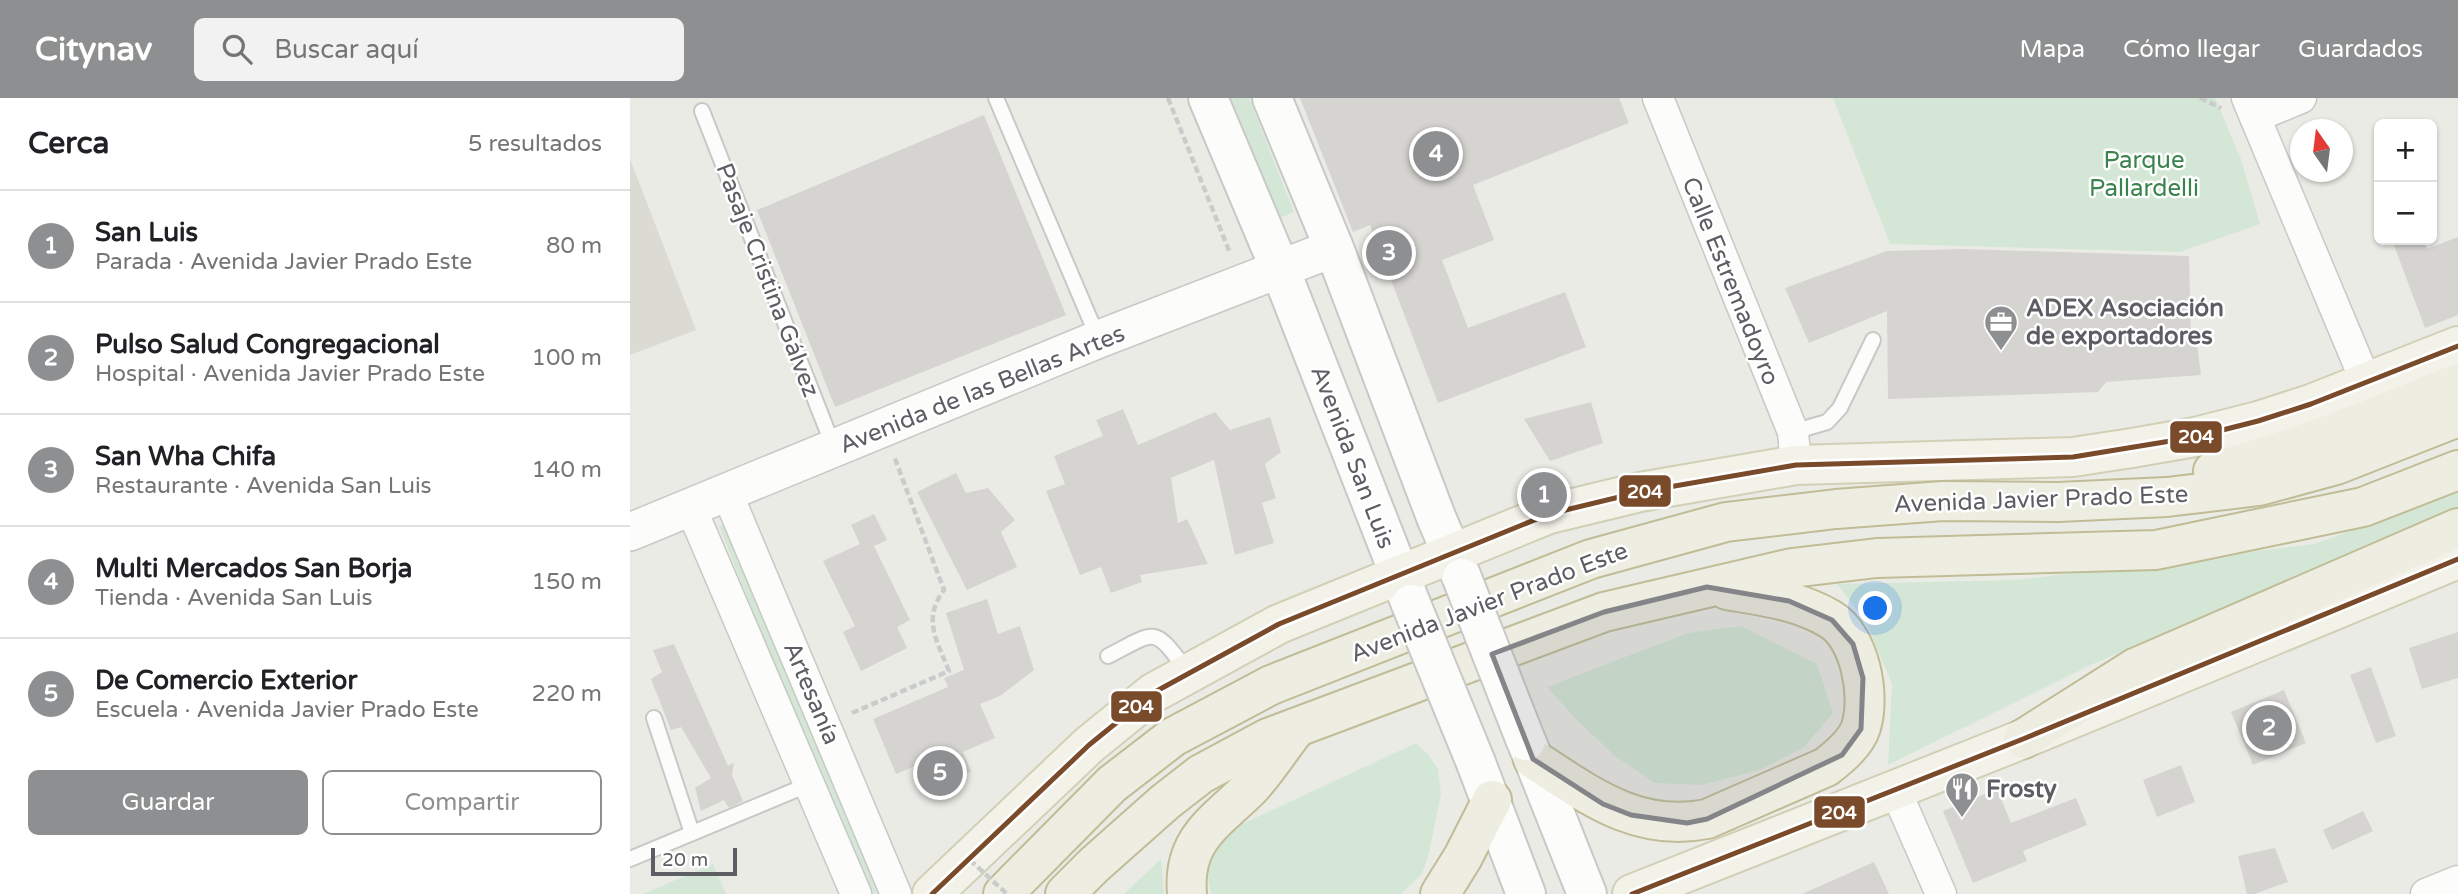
<!DOCTYPE html>
<html lang="es">
<meta charset="utf-8">
<style>
body{margin:0;font-family:"Varela Round",sans-serif;background:#f2f2f2;color:#202124}
.controls{position:absolute;right:21px;top:21px;display:grid;overflow:hidden;border-radius:10px;box-shadow:0 2px 5px #0004}
.controls button{width:63px;height:63px;display:grid;place-items:center;padding:0;border:0;border-bottom:2px solid #e0e0e0;background:#fff;color:#202124;font:35px sans-serif}
.compass{position:absolute;left:1660px;top:21px;width:63px;height:63px;border-radius:50%;background:#fff;box-shadow:0 2px 5px #0004;rotate:346deg}
.scale{position:absolute;left:21px;bottom:18px;width:86px;box-sizing:border-box;padding-left:7px;border:4px solid #5c5e63;border-top:0;font-size:19px;line-height:24px;white-space:nowrap;color:#5c5e63;-webkit-text-stroke:5px #fff;paint-order:stroke}
.you{position:absolute;left:1246px;top:511px;width:24px;height:24px;margin:-18px;border:5px solid #fff;border-radius:50%;background:#1a73e8;box-shadow:0 0 0 10px #1a73e833}
.badge{display:grid;place-items:center;width:46px;height:46px;border-radius:50%;background:#8e8f91;color:#fff;font-size:23px;font-weight:700}
.pin{position:absolute;translate:-50% -50%;border:4px solid #fff;box-shadow:0 2px 7px #0006}
.list{margin:0;padding:0;list-style:none}
h2{display:flex;justify-content:space-between;align-items:center;height:91px;margin:0;padding:0 28px;font-size:30px}
h2 small{font-size:23px;font-weight:400;color:#757577}
.list li{display:grid;grid-template-columns:46px 1fr auto;gap:21px;align-items:center;box-sizing:border-box;height:112px;padding:0 28px;border-top:2px solid #e0e0e0}
.list b{display:block;font-size:26px;white-space:nowrap}
.list p{margin:0;font-size:23px;white-space:nowrap;color:#757577}
.list em{font-size:23px;font-style:normal;color:#757577}
.actions{display:flex;gap:14px;padding:21px 28px}
.actions a{flex:1;padding:16px 0;border:2px solid #8e8f91;border-radius:10px;text-align:center;font-size:24px;color:#8e8f91}
.actions .main{background:#8e8f91;color:#fff}
.icon{flex:none;width:38px;height:38px;fill:none;stroke:currentColor;stroke-width:2;stroke-linecap:round;stroke-linejoin:round}
.map{position:relative;flex:none;width:1828px;height:796px;overflow:hidden}
header{display:flex;align-items:center;gap:42px;box-sizing:border-box;height:98px;padding:0 35px;background:#8e8f91;color:#fff}
header strong{font-size:33px}
nav{display:flex;gap:38px;margin-inline-start:auto;font-size:24px}
.search{width:490px;height:63px;background:#f2f2f2;display:flex;align-items:center;gap:18px;box-sizing:border-box;padding:0 24px;border-radius:10px;color:#757577;font-size:26px}
main{display:flex}
aside{flex:1;background:#fff}
.map>svg:first-child{display:block}
.education{fill:#dbdbd4}
.green{fill:#d4e7d6}
.building{fill:#d5d4d1}
.lines{fill:none;stroke-linecap:round;stroke-linejoin:round}
.service-casing{stroke:#c8c8c6;stroke-width:18}
.minor-casing{stroke:#c8c8c6;stroke-width:33}
.tertiary-casing{stroke:#c8c8c6;stroke-width:40}
.secondary-casing{stroke:#c8c8c7;stroke-width:42}
.primary-casing{stroke:#d1d0b6;stroke-width:42}
.motorway-casing{stroke:#c0bc96;stroke-width:42}
.path{stroke:#c8ccca;stroke-width:4.5;stroke-dasharray:7 3.5;stroke-linecap:butt}
.service{stroke:#fcfcfb;stroke-width:14}
.minor{stroke:#fcfcfb;stroke-width:30}
.tertiary{stroke:#fcfcfb;stroke-width:37}
.secondary{stroke:#fcfcfb;stroke-width:38}
.primary{stroke:#f2f2e8;stroke-width:38}
.motorway{stroke:#eeede1;stroke-width:38}
.secondary-bridge-casing{stroke:#c8c8c7;stroke-width:42;stroke-linecap:butt}
.path-bridge{stroke:#c8ccca;stroke-width:4.5;stroke-dasharray:7 3.5;stroke-linecap:butt}
.secondary-bridge{stroke:#fcfcfb;stroke-width:38}
.bus-1-casing{stroke:#fff;stroke-width:10}
.bus-1{stroke:#7a4b2a;stroke-width:5}
.marked{fill:#848588;fill-opacity:0.2;stroke:#848588;stroke-width:5;stroke-linejoin:round}
.labels{text-anchor:middle;stroke-width:5;stroke-linejoin:round;paint-order:stroke}
.park-label{font-size:24px;fill:#3b834d;stroke:#fff}
.street-label{font-size:24px;fill:#5c5e63;stroke:#fff}
.poi-label{font-size:24px;font-weight:bold;fill:#5c5e63;stroke:#fff;text-anchor:start}
.line-badge{stroke:#fff;stroke-width:2.5}
.badge-label{font-size:19px;text-anchor:middle;font-weight:bold;fill:#fff}
</style>
<header>
<strong>Citynav</strong>
<div class="search"><svg class="icon" aria-label="search" viewBox="0 0 24 24"><circle cx="10" cy="10" r="6"/><path d="M15 15l6 6"/></svg>Buscar aquí</div>
<nav><a>Mapa</a><a>Cómo llegar</a><a>Guardados</a></nav>
</header>
<main>
<aside>
<h2>Cerca<small>5 resultados</small></h2>
<ul class="list">
<li><span class="badge">1</span><div><b>San Luis</b><p>Parada · Avenida Javier Prado Este</p></div><em>80 m</em></li>
<li><span class="badge">2</span><div><b>Pulso Salud Congregacional</b><p>Hospital · Avenida Javier Prado Este</p></div><em>100 m</em></li>
<li><span class="badge">3</span><div><b>San Wha Chifa</b><p>Restaurante · Avenida San Luis</p></div><em>140 m</em></li>
<li><span class="badge">4</span><div><b>Multi Mercados San Borja</b><p>Tienda · Avenida San Luis</p></div><em>150 m</em></li>
<li><span class="badge">5</span><div><b>De Comercio Exterior</b><p>Escuela · Avenida Javier Prado Este</p></div><em>220 m</em></li>
</ul>
<div class="actions"><a class="main">Guardar</a><a>Compartir</a></div>
</aside>
<div class="map">
<svg width="1828" height="796" viewBox="0 0 1828 796">
<rect width="100%" height="100%" fill="#ebebe6"/>
<polygon class="education" points="0,61 66,232 0,257"/>
<g class="green">
<polygon points="589,0 619,0 664,114 641,124"/>
<polygon points="1203,0 1585,0 1611,61 1630,126 1550,154 1260,146"/>
<polygon points="1828,394 1828,410 1463,566 1258,667 1262,586 1236,524 1207,486 1386,482 1684,446"/>
<polygon points="99,423 249,795 235,796 89,428"/>
<polygon points="1111,528 1187,566 1203,615 1174,649 1130,672 1071,687 1025,685 985,658 946,621 917,589 1058,535"/>
<path d="M786 645 797 655 808 671 811 696 799 755 792 776 771 796H581C573 768 582 753 599 732Z"/>
<polygon points="531,761 534,796 494,796"/>
<polygon points="83,766 96,796 13,796"/>
</g>
<g class="building">
<polygon points="670,0 989,0 999,25 843,87 864,142 812,162 838,230 935,194 956,249 808,305 740,127 723,134"/>
<polygon points="354,17 436,217 205,309 127,112"/>
<polygon points="1828,139 1828,217 1795,230 1762,142 1793,142 1797,151"/>
<polygon points="1334,151 1559,158 1561,239 1566,238 1571,277 1476,284 1468,294 1258,301 1257,213 1179,245 1155,190 1257,153"/>
<polygon points="961,304 973,345 920,363 894,321"/>
<polygon points="493,311 508,347 585,314 600,332 640,319 651,354 635,366 646,400 632,405 644,445 605,457 584,362 541,380 548,425 557,421 578,466 510,477 512,484 481,495 471,469 450,477 416,393 435,386 424,358 473,338 466,322"/>
<polygon points="326,375 336,395 358,390 385,422 371,434 387,469 337,492 287,394"/>
<polygon points="244,416 257,442 244,448 280,522 267,529 277,550 231,573 213,534 225,528 193,463 230,446 221,427"/>
<polygon points="357,501 368,536 390,528 404,572 370,598 350,606 365,640 333,654 341,674 301,691 290,666 266,676 243,621 318,589 314,580 334,572 316,515"/>
<polygon points="1828,534 1828,580 1792,591 1779,550"/>
<polygon points="44,546 98,668 104,664 102,677 113,703 99,710 94,702 71,713 65,690 81,680 51,629 41,632 21,581 32,574 23,552"/>
<polygon points="1741,569 1766,638 1746,645 1720,577"/>
<polygon points="1654,592 1676,645 1623,667 1601,614"/>
<polygon points="1551,667 1565,704 1527,719 1513,682"/>
<polygon points="1367,691 1381,725 1446,700 1457,727 1393,753 1397,763 1343,785 1313,713"/>
<polygon points="1733,713 1743,733 1702,752 1693,732"/>
<polygon points="1645,750 1658,784 1624,796 1617,796 1608,758"/>
<polygon points="1244,764 1259,796 1172,796"/>
</g>
<g class="lines">
<g class="service-casing">
<g id="service">
<polyline points="366,0 468,240"/>
<polyline points="72,13 204,350"/>
<polyline points="1163,334 1197,324 1210,310 1243,242"/>
<path d="M478 558C527 533 523 527 557 573"/>
<polyline points="24,620 62,735"/>
<polyline points="0,761 180,686"/>
</g>
</g>
<g class="minor-casing">
<g id="minor">
<polyline points="1028,0 1163,334 1166,367"/>
<polyline points="1617,0 1736,284"/>
<polyline points="1625,19 1671,0"/>
<polyline points="97,395 266,796"/>
<polyline points="61,410 226,796"/>
<polyline points="1265,691 1311,796"/>
<polyline points="1796,796 1828,783"/>
</g>
</g>
<g class="tertiary-casing">
<polyline id="tertiary" points="0,434 469,241 704,150"/>
</g>
<g class="secondary-casing">
<g id="secondary">
<polyline points="578,0 650,171 781,506"/>
<polyline points="642,0 704,150 806,419 832,480"/>
<polyline points="897,645 957,796"/>
<polyline points="846,665 896,796"/>
</g>
</g>
<g class="primary-casing">
<g id="primary">
<polyline points="302,796 459,647 523,595 649,526 919,416 1010,394 1166,367 1443,359 1502,350 1565,339 1628,323 1681,306 1828,248"/>
<polyline points="1002,796 1393,641 1828,461"/>
</g>
</g>
<g class="motorway-casing">
<g id="motorway">
<path d="M1583 373C1667 352 1748 318 1828 285"/>
<polyline points="1393,641 1505,570 1828,430"/>
<path d="M903 661C959 697 1007 735 1077 721L1196 669C1209 659 1226 645 1231 629 1241 597 1230 539 1200 521 1168 502 1132 498 1097 492"/>
<polyline points="373,796 482,686 543,639 641,587 961,461 1096,424 1206,411 1313,403 1428,404 1537,399 1629,388 1706,367 1828,319"/>
<polyline points="435,796 464,767 535,704 571,676 638,640 974,514 1162,470 1247,460 1526,452 1733,409 1828,372"/>
<path d="M557 796C552 741 586 724 620 690 636 673 649 652 663 634"/>
<polyline points="810,796 833,759 862,702"/>
</g>
</g>
<g class="path">
<polyline points="538,0 600,155"/>
<polyline points="1570,0 1591,10"/>
<path d="M222 615 319 573C307 543 292 521 314 492L264 358"/>
</g>
<use href="#service" class="service"/>
<use href="#minor" class="minor"/>
<use href="#tertiary" class="tertiary"/>
<use href="#secondary" class="secondary"/>
<use href="#primary" class="primary"/>
<use href="#motorway" class="motorway"/>
<g class="secondary-bridge-casing">
<g id="secondary-bridge">
<polyline points="832,480 896,643"/>
<polyline points="781,506 846,665"/>
</g>
</g>
<polyline class="path-bridge" points="340,762 377,796"/>
<use href="#secondary-bridge" class="secondary-bridge"/>
<g class="bus-1-casing">
<g id="bus-1">
<polyline points="302,796 459,647 523,595 649,526 919,416 1010,394 1166,367 1443,359 1565,339 1628,323 1681,306 1828,248"/>
<polyline points="1002,796 1393,641 1828,461"/>
</g>
</g>
<use href="#bus-1" class="bus-1"/>
</g>
<path class="marked" d="M1077 489 1159 503 1202 522 1223 546 1233 580 1231 631 1212 657 1077 721 1057 725 1001 717 973 706 903 661 862 556 974 514Z"/>
<defs>
<g id="office-pin" transform="scale(1.75)"><path d="M0 17L-7.5 6A9.5 9.5 0 1 1 7.5 6Z" fill="#8e8f91" stroke="#fff"/><path d="M-6-3h4V-5.5h4V-3h4V5H-6ZM-1-4.5V-3h2v-1.5ZM-6 0V1H6V0Z" fill="#fff"/></g>
<g id="restaurant-pin" transform="scale(1.75)"><path d="M0 17L-7.5 6A9.5 9.5 0 1 1 7.5 6Z" fill="#8e8f91" stroke="#fff"/><path d="M-5-6h1v4h1v-4h1v4h1v-4h1v5L-1.5 .5V6h-2V.5L-5-1ZM5-6V6H3V1.5H1.5Q1.5-4 5-6Z" fill="#fff"/></g>
</defs>
<g fill-rule="evenodd">
<use href="#office-pin" x="1371" y="224"/>
<use href="#restaurant-pin" x="1332" y="691"/>
</g>
<g class="labels">
<g class="park-label">
<text x="1514" y="70">Parque<tspan x="1514" dy="28">Pallardelli</tspan></text>
</g>
<g class="street-label">
<text transform="translate(138 182) rotate(69)" y="8">Pasaje Cristina Gálvez</text>
<text transform="translate(1101 183) rotate(68)" y="8">Calle Estremadoyro</text>
<text transform="translate(352 291) rotate(-22)" y="8">Avenida de las Bellas Artes</text>
<text transform="translate(723 359) rotate(69)" y="8">Avenida San Luis</text>
<text transform="translate(1411 401) rotate(-2)" y="8">Avenida Javier Prado Este</text>
<text transform="translate(859 504) rotate(-21)" y="8">Avenida Javier Prado Este</text>
<text transform="translate(182 595) rotate(67)" y="8">Artesanía</text>
</g>
<g class="poi-label">
<text x="1396" y="218">ADEX Asociación<tspan x="1396" dy="28">de exportadores</tspan></text>
<text x="1356" y="699">Frosty</text>
</g>
</g>
<g class="line-badge">
<rect x="1539" y="322" width="54" height="34" rx="7" fill="#7a4b2a"/>
<rect x="988" y="376" width="54" height="34" rx="7" fill="#7a4b2a"/>
<rect x="480" y="592" width="53" height="33" rx="7" fill="#7a4b2a"/>
<rect x="1183" y="697" width="53" height="34" rx="7" fill="#7a4b2a"/>
</g>
<g class="badge-label">
<text x="1566" y="345">204</text>
<text x="1015" y="400">204</text>
<text x="506" y="615">204</text>
<text x="1209" y="721">204</text>
</g>
</svg>
<div class="controls">
<button>+</button>
<button>−</button>
</div>
<svg class="compass" viewBox="-18 -18 36 36"><path d="M0-13l5 13h-10z" fill="#e53935"/><path d="M0 13l5-13h-10z" fill="#757577"/></svg>
<div class="scale">20 m</div>
<div class="you"></div>
<div class="pin badge" style="left:914px;top:397px">1</div>
<div class="pin badge" style="left:1639px;top:630px">2</div>
<div class="pin badge" style="left:759px;top:155px">3</div>
<div class="pin badge" style="left:806px;top:56px">4</div>
<div class="pin badge" style="left:310px;top:675px">5</div>
</div>
</main>
